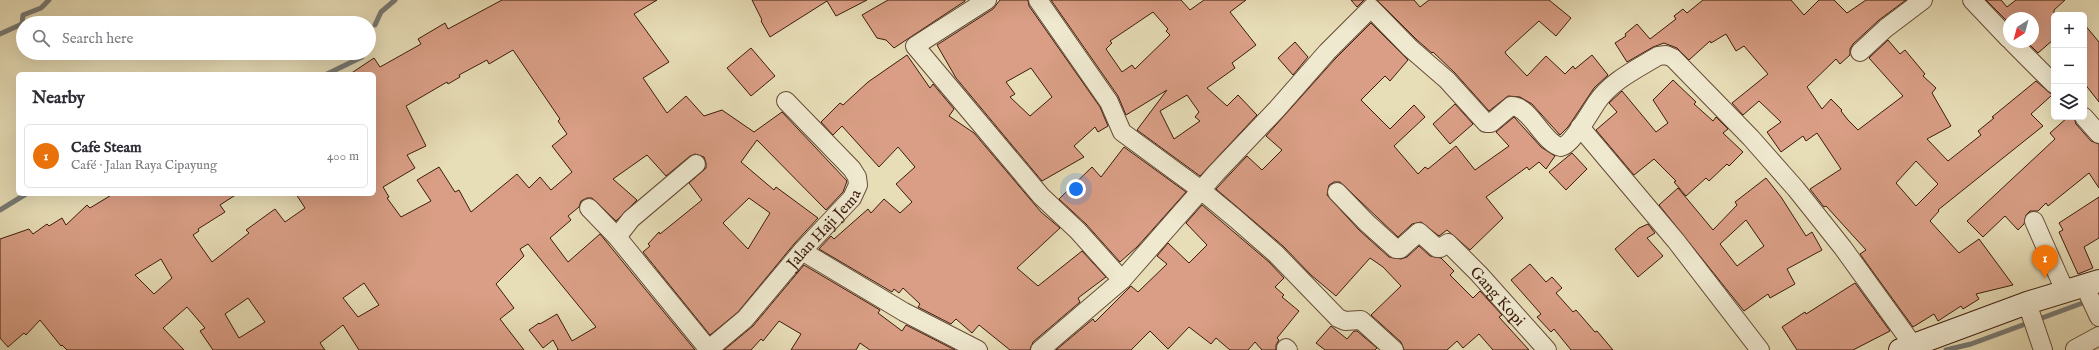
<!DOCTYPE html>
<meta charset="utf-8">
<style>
body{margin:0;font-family:"IM FELL English",serif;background:#f7f7f7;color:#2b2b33}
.controls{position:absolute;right:12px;top:12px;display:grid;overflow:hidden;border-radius:6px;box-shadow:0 4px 16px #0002}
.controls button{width:36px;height:36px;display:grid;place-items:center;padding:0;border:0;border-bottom:1px solid #e1e1e2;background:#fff;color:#2b2b33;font:20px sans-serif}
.compass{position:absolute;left:2003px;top:12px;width:36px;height:36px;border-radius:50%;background:#fff;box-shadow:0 4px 16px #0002;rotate:216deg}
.you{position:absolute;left:1076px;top:189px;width:14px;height:14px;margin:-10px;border:3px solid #fff;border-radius:50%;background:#1a73e8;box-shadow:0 0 0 6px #1a73e833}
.badge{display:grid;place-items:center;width:26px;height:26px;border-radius:50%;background:#8f2418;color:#fff;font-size:13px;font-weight:700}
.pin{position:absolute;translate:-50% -33px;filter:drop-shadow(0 1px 2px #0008)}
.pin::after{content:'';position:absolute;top:21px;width:14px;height:12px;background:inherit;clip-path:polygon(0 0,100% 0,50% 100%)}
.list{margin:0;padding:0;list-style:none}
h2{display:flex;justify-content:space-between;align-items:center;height:52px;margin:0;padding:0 16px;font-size:17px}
h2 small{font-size:13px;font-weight:400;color:#7c7c81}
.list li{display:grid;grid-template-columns:26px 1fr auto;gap:12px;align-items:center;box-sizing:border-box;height:64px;margin:0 8px 8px;padding:0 8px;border:1px solid #e1e1e2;border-radius:6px}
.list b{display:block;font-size:15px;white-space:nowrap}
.list p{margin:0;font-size:13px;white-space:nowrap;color:#7c7c81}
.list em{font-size:13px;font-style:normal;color:#7c7c81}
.icon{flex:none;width:22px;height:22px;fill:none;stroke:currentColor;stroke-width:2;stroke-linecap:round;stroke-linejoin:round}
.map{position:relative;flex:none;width:2099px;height:350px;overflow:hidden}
.search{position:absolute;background:#fff;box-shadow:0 4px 16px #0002;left:16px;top:16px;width:360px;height:44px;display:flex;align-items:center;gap:10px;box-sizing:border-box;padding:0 14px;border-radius:22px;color:#7c7c81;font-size:15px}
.panel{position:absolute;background:#fff;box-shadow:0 4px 16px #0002;left:16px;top:72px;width:360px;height:124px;border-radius:6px}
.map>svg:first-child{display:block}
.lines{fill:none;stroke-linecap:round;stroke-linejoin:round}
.stream{stroke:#777a75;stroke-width:5}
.building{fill:#d99e85;stroke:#3d1c0c;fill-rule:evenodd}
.minor-casing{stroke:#684c37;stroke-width:20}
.secondary-casing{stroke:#3d1c0c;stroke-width:24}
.minor{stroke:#efe9d0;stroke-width:18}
.secondary{stroke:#efe9d0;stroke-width:22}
.labels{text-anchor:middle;stroke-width:4;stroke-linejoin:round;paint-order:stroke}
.street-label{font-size:16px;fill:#3d1c0c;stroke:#efe9d0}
</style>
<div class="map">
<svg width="2099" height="350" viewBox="0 0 2099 350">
<rect width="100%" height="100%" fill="#e7ddb7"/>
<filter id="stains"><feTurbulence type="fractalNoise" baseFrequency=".005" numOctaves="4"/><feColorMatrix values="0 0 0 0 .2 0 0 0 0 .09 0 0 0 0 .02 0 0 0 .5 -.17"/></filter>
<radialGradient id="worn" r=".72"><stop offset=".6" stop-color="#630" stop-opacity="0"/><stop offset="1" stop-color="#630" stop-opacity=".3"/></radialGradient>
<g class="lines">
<g class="stream">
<polyline points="375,25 381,12 395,0"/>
<polyline points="0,34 22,24 23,15 41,8 49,0"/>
<polyline points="327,74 362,57 364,53"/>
<polyline points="0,210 26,194"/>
<polyline points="1946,350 1971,344 2088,301"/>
</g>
</g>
<g class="building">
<path d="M502 0H657L634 14 669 62 643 78 667 113 686 96 704 116 722 110 754 132 782 112 847 181 843 192 826 210 757 140 741 162 774 190 776 187 818 218 794 244 738 312 710 335 643 252 650 246 648 244 659 232 660 234 702 200 689 183 706 168V163L704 157 695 154 690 156 666 176 647 155 613 179 637 200 616 221 592 198H587L581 201 579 207 568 216 571 220 550 238 568 262 600 234 695 350H557L558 349 553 340 543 348 529 330 539 323 540 324 557 314 572 341 596 327 528 244 520 249 524 256 496 284 514 308 500 319 524 350H359L343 325 320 343 325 350H213L200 331 205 328 187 307 163 328 184 350H67L62 345 61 346 40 320 26 335 24 333 8 347 0 338V239L29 229 33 234 47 224 49 226 62 218 66 225 87 205 90 208 113 194H237L220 205 225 212 198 229 199 231 193 235 212 262 249 233 246 230 275 209 285 222 305 208 296 194H374V74H350L374 58 380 67 421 44 418 39 445 23 448 29ZM513 50 560 119 558 121 567 134 552 146 572 172 551 190 540 177 529 188 517 174 471 212 459 190 455 192 439 167 417 180 431 201 401 217 387 198 389 197 383 187 415 168 407 155 426 146 406 106 447 82 448 84 460 77 459 75 487 60 489 64ZM749 198 770 213 748 249 723 223ZM161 259 172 278 154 294 135 275ZM364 283 379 305 358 317 343 298ZM248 298 265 322 239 338 225 314Z"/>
<polygon points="752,0 867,0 836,16 827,1 770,37 761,21 762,20"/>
<polygon points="888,0 965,0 965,1 894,48 886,40 877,38 862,15"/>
<path d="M1000 0H1028L1029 6 1100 107 1108 126 1098 132 1095 127 1074 146 1084 157 1042 181 956 78 937 45 993 9ZM1031 68 1052 97 1030 116 1010 97 1015 94 1006 82Z"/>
<path d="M1051 0H1181L1190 10 1204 0H1246L1230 12 1256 45 1232 63 1235 68 1207 88 1227 106 1238 95 1257 115 1200 176 1137 130 1167 90 1126 115 1118 96ZM1153 12 1168 29 1166 31 1170 35 1135 69 1132 65 1122 72 1106 49 1112 43 1110 41ZM1187 95 1199 112 1195 117 1200 121 1174 139 1160 111Z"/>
<polygon points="1351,0 1364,0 1357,7"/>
<polygon points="1377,0 1414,0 1420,7 1429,0 1549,0 1571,18 1556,36 1539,21 1505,52 1506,54 1527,76 1546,56 1565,74 1573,66 1575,69 1592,55 1608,75 1594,88 1568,127 1560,135 1532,104 1520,97 1508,96 1489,111 1455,73 1433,52 1432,53 1417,40"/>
<path d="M1703 0H1791L1804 15 1819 0H1834L1847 13 1866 0H1906L1879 20 1853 44 1850 49V55L1840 64 1836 59 1807 87 1822 109 1831 99 1842 110 1841 111 1848 120 1858 130 1903 96 1869 58 1888 40 1900 54 1905 50 1925 74 1923 76 1936 88 1932 93 1951 126 1927 139 1948 161 1981 135 1978 131 1994 118 1992 117 2036 81 2051 94 2052 95 2031 114 2043 126 1938 210 1939 211 1930 221 1959 253 1979 239 2013 285 1976 294 1979 299 1963 309 1961 306 1938 321 1934 314 1913 327 1860 254 1866 250 1826 206 1824 207 1810 189 1841 169 1817 133 1806 141 1803 136 1781 152 1767 132 1781 122 1759 101 1743 115 1732 103 1768 74 1744 46 1736 51 1726 34 1711 43 1710 41 1689 60 1677 48 1664 43 1653 47 1627 62 1615 43 1626 36 1625 34 1637 24 1650 39 1676 19 1674 16 1683 9 1687 13ZM1916 161 1938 184 1916 206 1896 183Z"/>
<polygon points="1986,0 2001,0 2007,7 2016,0 2065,0 2054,10 2054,39 2038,53 2027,42 2033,42 2033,18 2009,18 2008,22"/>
<polygon points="1371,23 1408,60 1390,81 1385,76 1361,100 1390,129 1414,105 1425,117 1394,146 1418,174 1425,167 1428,169 1456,146 1475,170 1509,146 1496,132 1514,117 1541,147 1555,156 1546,169 1539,162 1529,170 1527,167 1486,197 1503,218 1470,250 1447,230 1439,236 1421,222 1412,224 1398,237 1340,182 1334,182 1329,185 1327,195 1359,230 1389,257 1401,259 1407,257 1419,246 1430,256 1441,258 1454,271 1450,275 1473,298 1480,291 1502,315 1499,317 1529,350 1493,350 1479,334 1463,348 1457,341 1447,350 1404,350 1401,342 1371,315 1401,286 1383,267 1370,258 1336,296 1311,275 1283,246 1216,189 1247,156 1262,170 1282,150 1266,136 1335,59"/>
<polygon points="2084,24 2099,42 2099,102 2084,83"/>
<polygon points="1295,42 1308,57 1293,75 1278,58"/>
<polygon points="751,48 775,76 751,96 727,68"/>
<polygon points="907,55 930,88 933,84 954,109 949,116 974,133 1041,212 1060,228 1017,268 1038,286 1082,251 1106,277 1078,298 1080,302 1033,342 1030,350 1010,350 979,325 972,333 956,319 951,324 918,307 920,304 903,288 899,293 894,289 892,292 819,249 831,236 834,239 868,209 871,213 884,199 900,213 912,202 896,184 915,167 898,147 879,167 842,126 833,135 821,122 840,103 843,105 868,82"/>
<polygon points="1673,80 1696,102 1694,104 1713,121 1716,117 1728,129 1723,133 1743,152 1729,166 1727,164 1709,181 1706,178 1686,196 1674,182 1676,181 1654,159 1634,175 1596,130 1617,112 1609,103 1622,91 1656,132 1668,123 1653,100"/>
<polygon points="1455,104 1473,124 1450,144 1433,124"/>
<polygon points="2068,117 2074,117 2076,124 2091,141 2099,144 2099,188 2089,173 2048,206 2046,203 2038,211 2030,211 2026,215 2024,224 2018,230 2005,216 1983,237 1967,221 2055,139 2050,133"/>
<polygon points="1124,147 1186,192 1137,247 1120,262 1086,224 1059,199 1092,167 1101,177"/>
<polygon points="1572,153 1587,169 1566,190 1549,172"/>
<path d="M1766 178 1781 197 1806 236 1812 232 1822 250 1787 269 1795 284 1770 298 1768 294 1744 311 1659 205 1678 188 1713 230 1737 205 1735 202ZM1746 220 1764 246 1737 266 1720 244Z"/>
<polygon points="2099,197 2099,238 2084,247 2093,268 2078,274 2059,232 2063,230 2059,223"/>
<polygon points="1202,205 1269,262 1284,278 1275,287 1284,295 1282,297 1299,311 1277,338 1279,340 1276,345 1276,350 1262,350 1255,342 1248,350 1230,350 1216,338 1211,344 1189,327 1168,349 1150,331 1131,350 1056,350 1093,319 1095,322 1131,286 1138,292 1167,264 1157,256 1168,243 1189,263 1207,245 1186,223"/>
<polygon points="1648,224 1655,233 1647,238 1663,256 1638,277 1615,249 1639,228"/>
<polygon points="1530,264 1546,282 1552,277 1562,288 1556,293 1573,312 1576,310 1595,332 1597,331 1613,350 1571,350 1554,329 1551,332 1537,317 1541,314 1511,280"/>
<polygon points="804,265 880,310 878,313 902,331 906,325 955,350 870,350 860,343 856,350 791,350 801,334 779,321 763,341 761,339 751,350 724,350 753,326"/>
<polygon points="1855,283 1890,331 1853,350 1797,350 1782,327 1805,312 1806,314"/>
<polygon points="1331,326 1347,339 1354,331 1357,331 1377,348 1375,350 1325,350 1316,343"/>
</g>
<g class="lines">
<g class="minor-casing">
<g id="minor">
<polyline points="987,0 915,46 1041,196 1078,231 1122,280"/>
<polyline points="1038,0 1109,102 1122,132 1201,190 1236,219 1276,254 1338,318 1345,321 1361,320 1394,350"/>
<polyline points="1972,0 2009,39"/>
<polyline points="2012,42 2054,84"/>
<polyline points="1860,52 1886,28 1923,0"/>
<polyline points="2084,117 2099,134"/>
<polyline points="1580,127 1676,241 1760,350"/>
<path id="s1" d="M1337 192 1367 223 1396 249H1400L1419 232 1437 248H1440L1448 243 1479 274 1547 350"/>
<polyline points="589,208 617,237 709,350"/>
<polyline points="2034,221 2065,291"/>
<polyline points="617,237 631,219 696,164"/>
<polyline points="802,251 904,312 978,350"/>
<polyline points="2084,285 2099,317"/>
<polyline points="2027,303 2043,350"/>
<polyline points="1286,348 1288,350"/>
<polyline points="2075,349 2099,336"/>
<path id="s2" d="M708 350 745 319 802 251 852 198 858 185 857 177 852 169 786 101"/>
<path d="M1040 350 1122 280 1217 172 1277 109 1327 52 1371 8 1410 48 1447 80 1486 123H1491L1511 106C1530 105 1543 144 1561 147 1572 145 1590 112 1597 102 1611 81 1637 69 1658 56L1666 55 1673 58 1751 138 1796 189 1843 248 1913 345"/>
</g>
</g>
<g class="secondary-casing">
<polyline id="secondary" points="1900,350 2027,303 2099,281"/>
</g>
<use href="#minor" class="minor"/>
<use href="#secondary" class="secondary"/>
</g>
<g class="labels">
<g class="street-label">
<text dy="6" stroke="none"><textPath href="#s2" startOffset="168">Jalan Haji Jema</textPath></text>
<text dy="6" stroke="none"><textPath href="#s1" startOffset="221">Gang Kopi</textPath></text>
</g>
</g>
<rect width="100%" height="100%" filter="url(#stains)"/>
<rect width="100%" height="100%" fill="url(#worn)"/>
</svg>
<div class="controls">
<button>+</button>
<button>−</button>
<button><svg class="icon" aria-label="layers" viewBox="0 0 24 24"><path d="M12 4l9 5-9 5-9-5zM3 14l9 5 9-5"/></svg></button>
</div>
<svg class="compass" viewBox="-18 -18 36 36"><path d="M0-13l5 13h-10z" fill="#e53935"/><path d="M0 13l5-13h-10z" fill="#7c7c81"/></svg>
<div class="you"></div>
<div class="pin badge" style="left:2045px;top:278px;background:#e8710a">1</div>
<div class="search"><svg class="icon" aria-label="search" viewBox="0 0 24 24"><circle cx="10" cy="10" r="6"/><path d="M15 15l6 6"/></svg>Search here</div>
<section class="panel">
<h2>Nearby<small></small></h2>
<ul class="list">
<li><span class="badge" style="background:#e8710a">1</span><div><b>Cafe Steam</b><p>Café · Jalan Raya Cipayung</p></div><em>400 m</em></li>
</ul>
</section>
</div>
